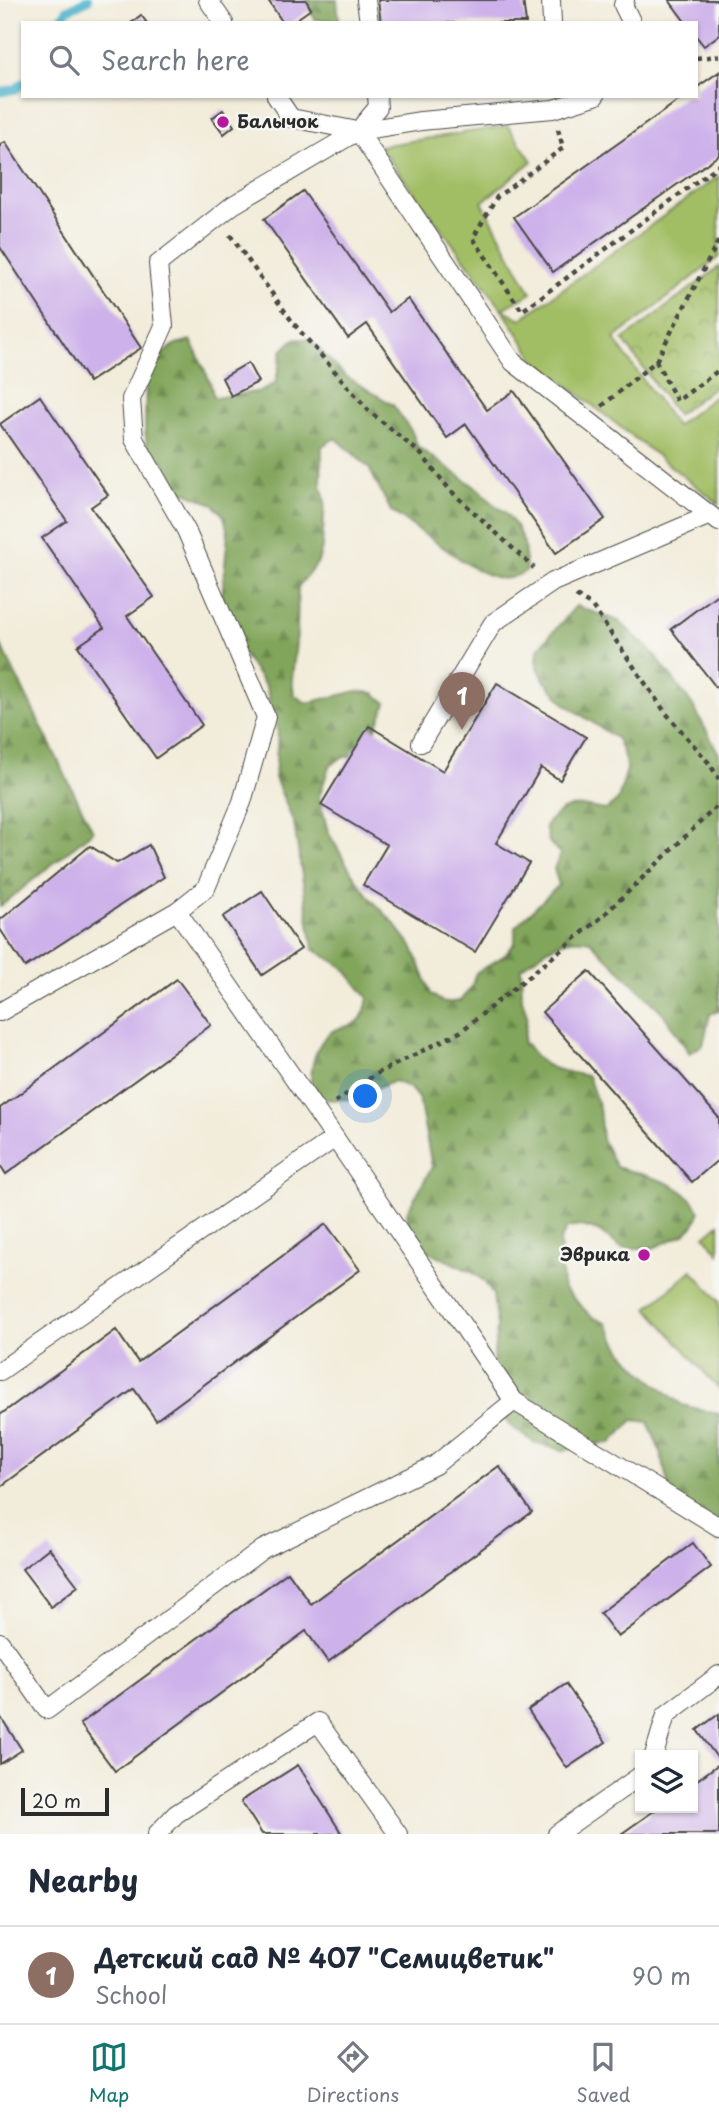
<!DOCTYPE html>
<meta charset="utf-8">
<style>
body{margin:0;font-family:"Playpen Sans",sans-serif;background:#f2f2f3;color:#1f2937}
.controls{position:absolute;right:21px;bottom:21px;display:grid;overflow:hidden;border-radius:0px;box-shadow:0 2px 5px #0004}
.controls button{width:63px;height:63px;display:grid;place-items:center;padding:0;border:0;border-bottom:2px solid #e0e1e3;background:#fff;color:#1f2937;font:35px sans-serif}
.scale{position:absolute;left:21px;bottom:18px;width:88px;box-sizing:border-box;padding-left:7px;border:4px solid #2b2b2b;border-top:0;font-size:19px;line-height:24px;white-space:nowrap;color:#2b2b2b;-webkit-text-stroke:5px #f6f6f2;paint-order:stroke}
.you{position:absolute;left:366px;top:1097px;width:24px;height:24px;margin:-18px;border:5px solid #fff;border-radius:50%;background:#1a73e8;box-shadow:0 0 0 10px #1a73e833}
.badge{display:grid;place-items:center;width:46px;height:46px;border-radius:50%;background:#0f766e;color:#fff;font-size:23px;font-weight:700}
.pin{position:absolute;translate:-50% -58px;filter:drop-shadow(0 2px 4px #0008)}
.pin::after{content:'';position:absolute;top:37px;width:24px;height:21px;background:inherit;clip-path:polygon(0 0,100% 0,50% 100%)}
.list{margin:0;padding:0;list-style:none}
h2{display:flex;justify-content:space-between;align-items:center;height:91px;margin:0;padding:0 28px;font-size:30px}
h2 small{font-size:23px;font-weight:400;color:#747a83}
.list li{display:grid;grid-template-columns:46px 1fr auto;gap:21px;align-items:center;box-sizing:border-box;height:98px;padding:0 28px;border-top:2px solid #e0e1e3}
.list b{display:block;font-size:26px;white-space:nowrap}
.list p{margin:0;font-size:23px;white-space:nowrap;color:#747a83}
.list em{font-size:23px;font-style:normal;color:#747a83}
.icon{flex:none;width:38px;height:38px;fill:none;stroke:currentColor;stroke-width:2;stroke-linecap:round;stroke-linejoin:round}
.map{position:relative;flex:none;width:719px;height:1834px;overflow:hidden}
.search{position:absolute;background:#fff;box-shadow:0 2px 5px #0004;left:21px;right:21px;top:21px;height:77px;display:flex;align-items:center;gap:18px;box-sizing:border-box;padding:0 24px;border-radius:0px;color:#747a83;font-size:26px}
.sheet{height:189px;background:#fff}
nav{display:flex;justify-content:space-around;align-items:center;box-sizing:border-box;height:98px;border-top:2px solid #e0e1e3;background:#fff;font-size:19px;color:#747a83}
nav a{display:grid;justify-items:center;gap:4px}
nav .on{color:#0f766e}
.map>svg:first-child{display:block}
.green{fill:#a2be65;stroke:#667448;stroke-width:2}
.forest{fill:url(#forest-firs);stroke:#566842;stroke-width:2}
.park{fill:url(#park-crowns);stroke:#667448;stroke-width:2}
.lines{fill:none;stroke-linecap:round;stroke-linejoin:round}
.stream{stroke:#4eb2cd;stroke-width:9}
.building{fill:#cdb1ea}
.service-casing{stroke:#494845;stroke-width:20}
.path{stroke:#494845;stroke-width:4.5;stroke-dasharray:5 5;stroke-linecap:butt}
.service{stroke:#fff;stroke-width:18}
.poi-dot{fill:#b5179e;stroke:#f6f6f2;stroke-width:2.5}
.labels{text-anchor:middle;stroke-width:5;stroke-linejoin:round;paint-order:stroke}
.poi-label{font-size:18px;font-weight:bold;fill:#2b2b2b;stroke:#f6f6f2;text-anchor:start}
</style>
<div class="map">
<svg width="719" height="1834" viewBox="0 0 719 1834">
<defs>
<pattern id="forest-firs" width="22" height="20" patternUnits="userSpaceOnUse" patternTransform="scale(1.75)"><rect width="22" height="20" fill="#81a55a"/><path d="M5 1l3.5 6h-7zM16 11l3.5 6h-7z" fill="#6a874b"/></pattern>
<pattern id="park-crowns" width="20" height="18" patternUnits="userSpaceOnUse" patternTransform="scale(1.75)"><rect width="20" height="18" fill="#a2be65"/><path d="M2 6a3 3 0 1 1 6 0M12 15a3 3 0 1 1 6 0" fill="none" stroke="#849b53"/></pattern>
</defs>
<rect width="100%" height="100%" fill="#f6f6f2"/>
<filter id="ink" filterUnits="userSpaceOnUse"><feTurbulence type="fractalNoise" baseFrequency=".0143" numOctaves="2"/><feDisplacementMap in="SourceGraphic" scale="14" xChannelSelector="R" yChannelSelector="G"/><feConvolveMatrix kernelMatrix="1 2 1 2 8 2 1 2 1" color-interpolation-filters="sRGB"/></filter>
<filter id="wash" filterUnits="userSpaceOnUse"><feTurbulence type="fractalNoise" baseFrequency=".00686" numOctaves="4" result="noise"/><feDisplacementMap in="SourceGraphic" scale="28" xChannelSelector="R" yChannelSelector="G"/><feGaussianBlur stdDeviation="1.57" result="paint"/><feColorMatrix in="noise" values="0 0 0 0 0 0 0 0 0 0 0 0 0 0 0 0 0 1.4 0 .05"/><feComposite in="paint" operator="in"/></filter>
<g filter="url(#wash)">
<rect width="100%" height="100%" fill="#f2ecda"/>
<g class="green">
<polygon points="508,126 532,161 482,202 531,293 503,309 521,319 719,176 719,257 614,339 676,426 719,393 719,504 536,361 502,309 379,146"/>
<polygon points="719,1224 719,1253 705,1236"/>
<polygon points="692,1270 719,1301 719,1389 648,1308"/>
</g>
<g class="forest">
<polygon points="306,0 337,0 339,20 315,20"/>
<path d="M294 339H309L344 375 393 405 412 432 418 447 481 491 492 503 505 512 516 526 524 543 526 571C504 585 492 577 470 566L391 511 369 468 336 438 322 446 321 484 325 500 322 548 318 562 298 587 297 633 292 679 294 695 307 703 357 691 374 693 386 703 369 746 356 754 341 758 329 767 319 797 328 832 352 873 370 898 393 922 413 948 431 994 444 1003 460 1001 471 988 476 973 505 955 515 943V927L559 885 554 869 560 854 549 842 545 826C566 801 576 805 606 810L618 800 627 769 623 753 617 739 565 704 544 680 537 665 538 649 576 606 619 621 654 654 692 704 719 754V1011L710 1014 703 1045 689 1053 663 1013 590 941C562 934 543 952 521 968L522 999 527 1015 523 1045 526 1044C544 1071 558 1070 588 1076L599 1108 602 1139 616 1167C648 1177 682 1180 700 1211L694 1225 683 1235 653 1248H622L598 1231 582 1226 567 1228 560 1241 563 1288 592 1317 606 1323 622 1351 644 1374 682 1405 719 1414V1542L691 1526 682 1512 668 1484 660 1451 648 1422 633 1420 611 1443 579 1445 565 1451 535 1443 509 1425 491 1380 497 1327 493 1295 484 1281 472 1272 429 1252 417 1242 408 1228 407 1212 432 1167 419 1099 409 1087 394 1081 375 1089 362 1099 310 1100C311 1079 310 1057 323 1040 341 1016 361 1040 368 998L343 967 313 949 294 823 275 778 278 731 266 687 227 631 222 597 228 533 224 516 213 504 170 486 147 445 145 430 146 381 152 366 163 353 176 344 191 340 210 382 214 398 262 391 276 382 282 351Z"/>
<polygon points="0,643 93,831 0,907"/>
</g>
<polygon class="park" points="719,267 719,383 677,415 623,340"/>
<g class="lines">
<g class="stream">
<polyline points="58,23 67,10 88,0"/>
<polyline points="0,92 16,89 23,83"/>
</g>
</g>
<g id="blocks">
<g class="building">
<polygon points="268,0 306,0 311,9 291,23 283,23"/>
<polygon points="378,0 523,0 526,23 381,23"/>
<polygon points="669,0 719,0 719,35 704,46 696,36 696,23 686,23"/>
<polygon points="141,15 147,23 131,23"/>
<polygon points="719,72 719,155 553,272 514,217 685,96 696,96 696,88"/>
<polygon points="223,110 234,126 224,134 212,118"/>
<polygon points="5,142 141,348 89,382 0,247 0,145"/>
<polygon points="303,191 389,312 408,299 487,410 514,391 605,519 556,553 466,424 447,438 367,324 348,338 264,219"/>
<polygon points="248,363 258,382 231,396 222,378"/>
<polygon points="40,396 108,495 91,507 154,597 127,616 202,725 156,758 78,646 104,628 42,538 67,521 0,424"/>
<polygon points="719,593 719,691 671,629"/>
<polygon points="497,683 586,737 560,780 541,768 496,843 529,863 475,952 363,885 387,845 321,805 369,726 443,771"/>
<polygon points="149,845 164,877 25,967 0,929 0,920 90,846 117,863"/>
<polygon points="262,891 301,949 262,975 223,917"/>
<polygon points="589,971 719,1118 719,1159 692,1182 542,1012"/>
<polygon points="177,979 211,1025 6,1174 0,1165 0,1108"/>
<polygon points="326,1224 360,1270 156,1420 134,1389 0,1487 0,1415 116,1330 138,1362"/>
<polygon points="499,1466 532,1512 328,1662 306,1631 115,1771 80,1724 288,1572 311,1604"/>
<polygon points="693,1543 711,1567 618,1637 600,1613"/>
<polygon points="49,1548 78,1586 51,1607 22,1569"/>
<polygon points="566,1684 606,1742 567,1768 528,1710"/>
<polygon points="719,1714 719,1760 697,1730"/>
<polygon points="0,1716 22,1750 0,1764"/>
<polygon points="719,1764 719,1834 621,1834 658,1808 693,1808 693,1783"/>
<polygon points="298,1765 342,1834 262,1834 241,1801"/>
</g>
</g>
</g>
<g filter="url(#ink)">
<use href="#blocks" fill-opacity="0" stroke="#494845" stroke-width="2"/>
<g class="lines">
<g class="service-casing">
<g id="service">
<polyline points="208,0 224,23"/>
<polyline points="366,0 369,23"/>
<polyline points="551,0 552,23"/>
<polyline points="625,0 623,5 632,23"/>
<polyline points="276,96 291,118 358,131 513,362 719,522"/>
<polyline points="595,96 553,109 421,121 358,131 233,205 158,264 164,326 131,399 134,439 186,530 266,717 242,802 206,888 177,911 335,1138 514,1401 719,1527"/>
<polyline points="358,131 378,107 377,96"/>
<polyline points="421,743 493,623 553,582 710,515"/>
<polyline points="0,1012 177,911"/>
<polyline points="0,1371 335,1138"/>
<polyline points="0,1642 47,1710 263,1549 435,1465 514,1401"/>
<polyline points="654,1755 666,1715 719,1675"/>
<polyline points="157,1834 176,1814 318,1722 398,1834"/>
<polyline points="557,1834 640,1776"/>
</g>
</g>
<g class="path">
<polyline points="696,58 719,56"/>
<polyline points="558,129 563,148 497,197 473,238 522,311 719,165"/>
<polyline points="230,235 294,324 369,411 421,454 450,490 534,568"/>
<polyline points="656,361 719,240"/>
<polyline points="602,406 656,361 677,401 719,370"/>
<polyline points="576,596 592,606 665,712 709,763 719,779"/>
<polyline points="335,1102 376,1074 460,1032 603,916 719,804"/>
</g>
<use href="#service" class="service"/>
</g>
</g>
<g class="poi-dot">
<circle cx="223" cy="122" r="7"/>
<circle cx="644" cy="1255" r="7"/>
</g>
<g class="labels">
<g class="poi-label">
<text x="237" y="128">Балычок</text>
<text x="630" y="1261" text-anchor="end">Эврика</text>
</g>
</g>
</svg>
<div class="controls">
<button><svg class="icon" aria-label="layers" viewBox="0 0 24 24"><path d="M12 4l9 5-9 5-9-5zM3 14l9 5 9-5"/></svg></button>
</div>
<div class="scale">20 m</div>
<div class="you"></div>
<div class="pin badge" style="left:462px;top:730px;background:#8d6e63">1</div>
<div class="search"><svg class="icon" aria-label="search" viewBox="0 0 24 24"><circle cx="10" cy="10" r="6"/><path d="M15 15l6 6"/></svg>Search here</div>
</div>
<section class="sheet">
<h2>Nearby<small></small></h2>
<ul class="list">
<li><span class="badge" style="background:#8d6e63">1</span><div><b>Детский сад № 407 &quot;Семицветик&quot;</b><p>School</p></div><em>90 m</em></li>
</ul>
</section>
<nav>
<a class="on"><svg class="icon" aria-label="map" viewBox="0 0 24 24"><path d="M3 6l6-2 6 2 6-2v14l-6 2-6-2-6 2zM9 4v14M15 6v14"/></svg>Map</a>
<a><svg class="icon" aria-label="directions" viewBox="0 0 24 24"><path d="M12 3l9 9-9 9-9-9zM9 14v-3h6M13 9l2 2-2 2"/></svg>Directions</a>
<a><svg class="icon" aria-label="saved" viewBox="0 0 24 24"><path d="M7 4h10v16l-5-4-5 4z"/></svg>Saved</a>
</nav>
